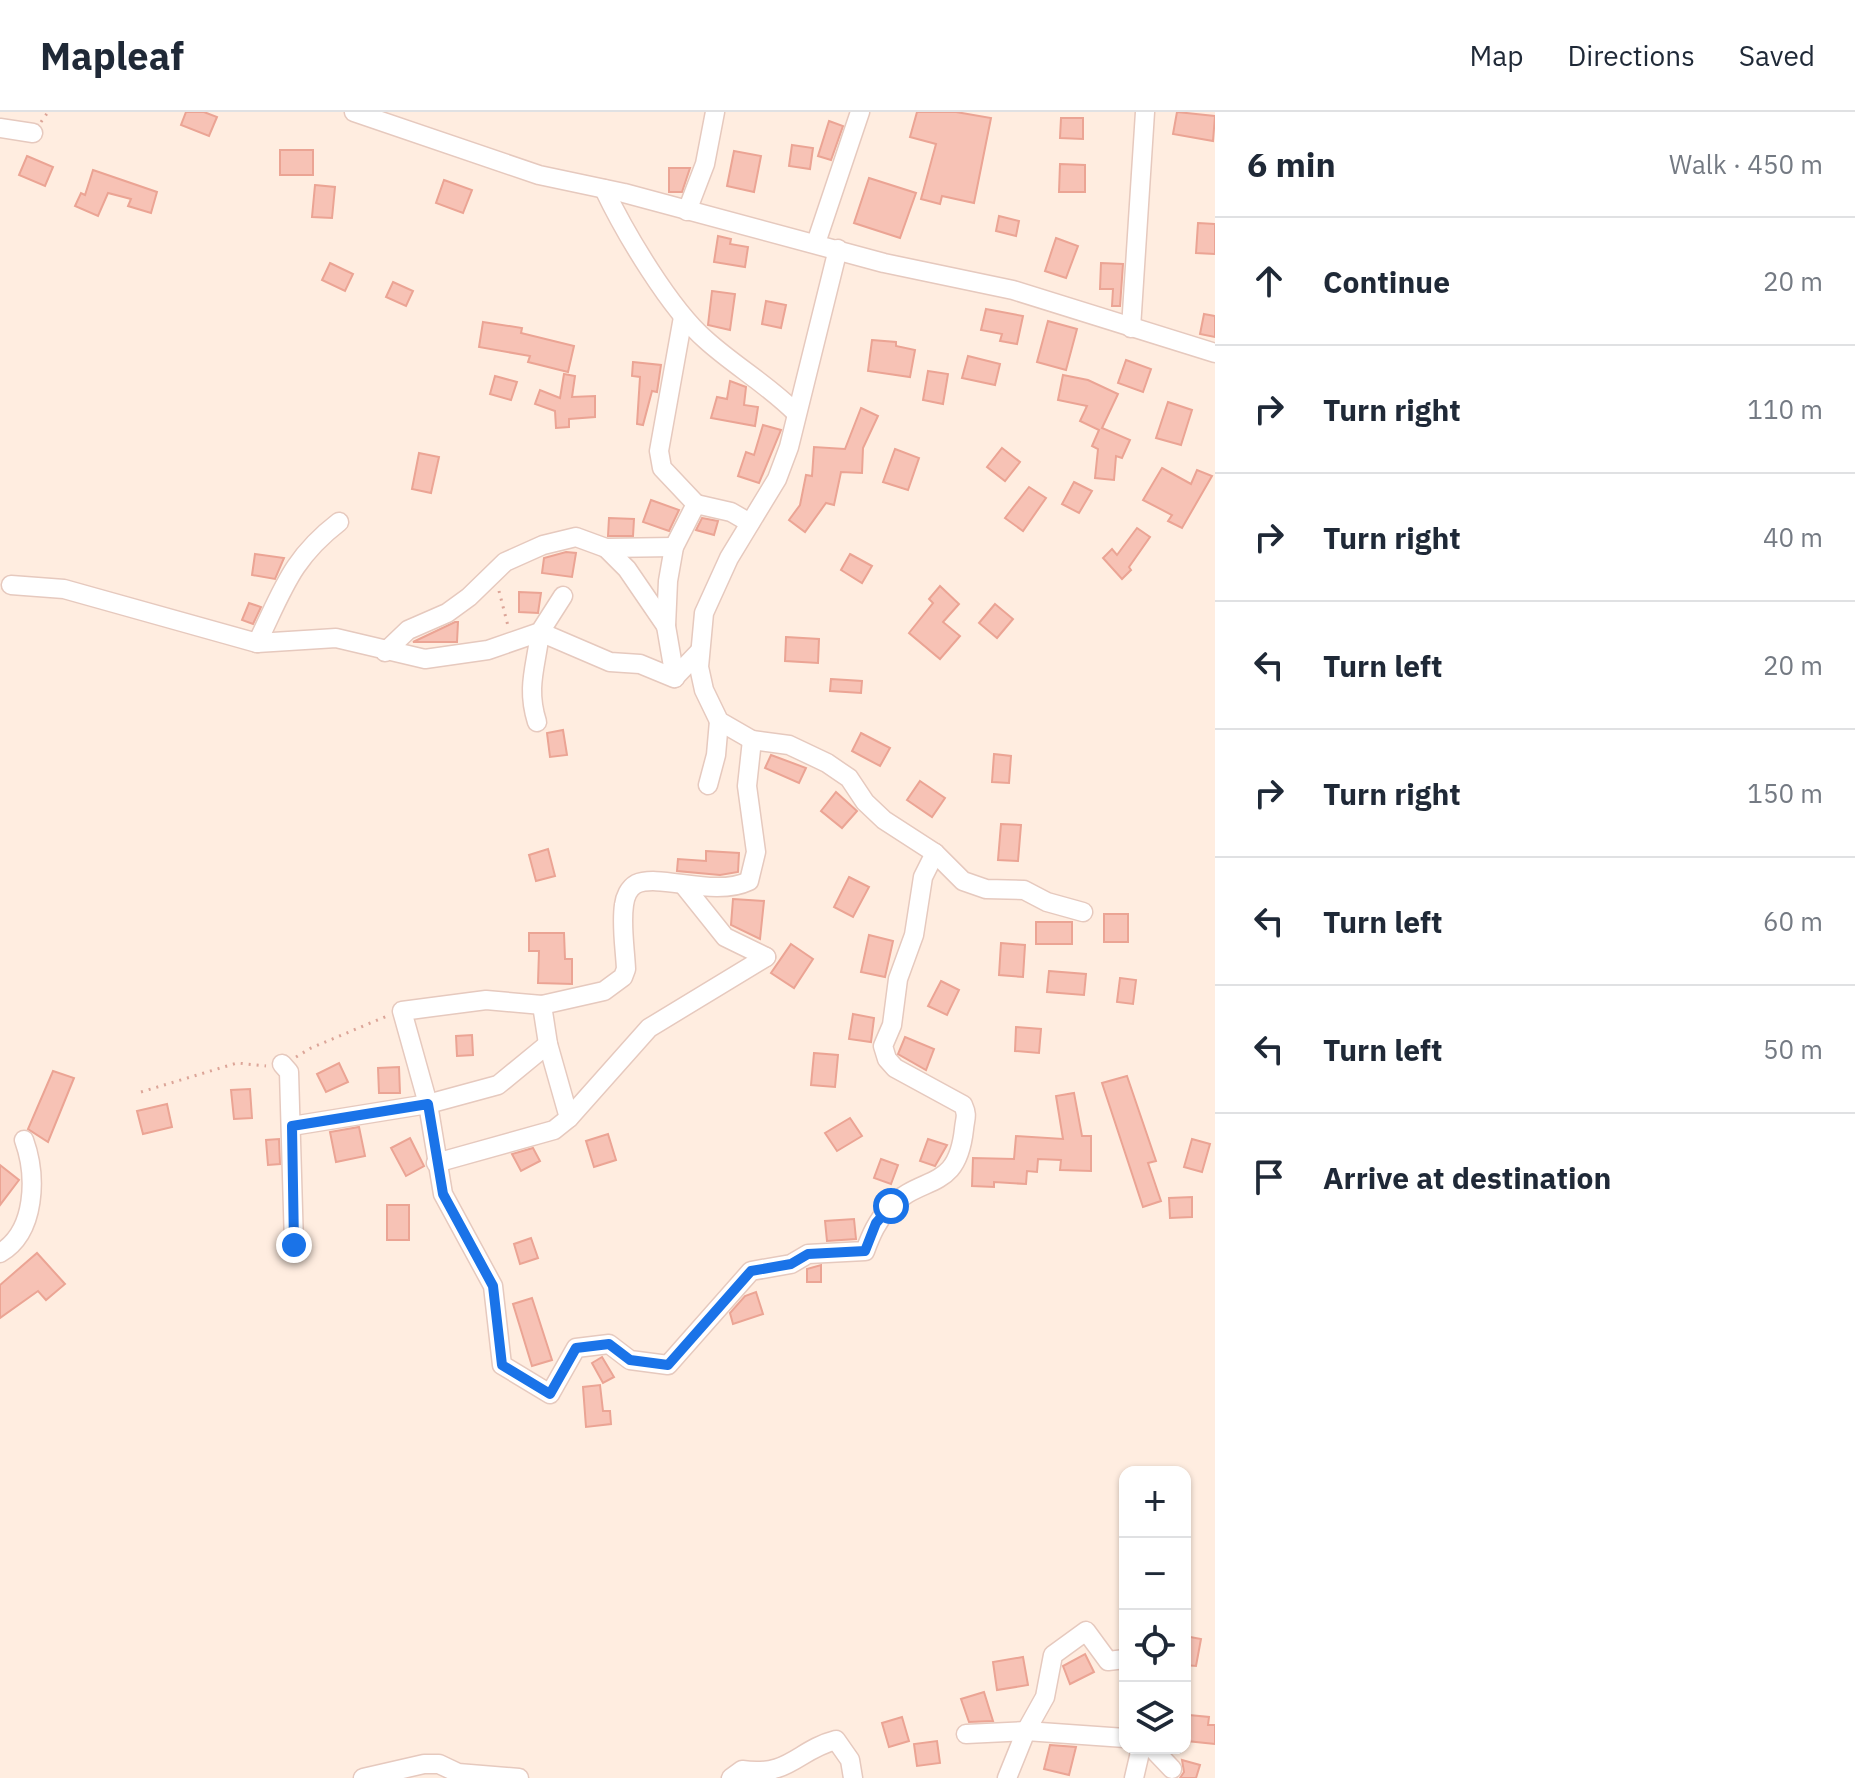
<!DOCTYPE html>
<meta charset="utf-8">
<style>
body{margin:0;font-family:"IBM Plex Sans",sans-serif;background:#f2f2f3;color:#1f2937}
.controls{position:absolute;right:24px;bottom:24px;display:grid;overflow:hidden;border-radius:16px;box-shadow:0 2px 6px #0004}
.controls button{width:72px;height:72px;display:grid;place-items:center;padding:0;border:0;border-bottom:2px solid #e0e1e3;background:#fff;color:#1f2937;font:40px sans-serif}
.stop{position:absolute;width:24px;height:24px;margin:-18px;border:6px solid #1a73e8;border-radius:50%;background:#fff}
.stop.end{background:#1a73e8;border-color:#fff;box-shadow:0 2px 8px #0008}
.list{margin:0;padding:0;list-style:none}
h2{display:flex;justify-content:space-between;align-items:center;height:104px;margin:0;padding:0 32px;font-size:34px}
h2 small{font-size:26px;font-weight:400;color:#747a83}
.list li{display:grid;grid-template-columns:52px 1fr auto;gap:24px;align-items:center;box-sizing:border-box;height:128px;padding:0 32px;border-top:2px solid #e0e1e3}
.list b{display:block;font-size:30px;white-space:nowrap}
.list em{font-size:26px;font-style:normal;color:#747a83}
.icon{flex:none;width:44px;height:44px;fill:none;stroke:currentColor;stroke-width:2;stroke-linecap:round;stroke-linejoin:round}
.map{position:relative;flex:none;width:1215px;height:1666px;overflow:hidden}
header{display:flex;align-items:center;gap:48px;box-sizing:border-box;height:112px;padding:0 40px;background:#fff;border-bottom:2px solid #e0e1e3}
header strong{font-size:38px}
nav{display:flex;gap:44px;margin-inline-start:auto;font-size:28px}
main{display:flex}
aside{flex:1;background:#fff}
.map>svg:first-child{display:block}
.building{fill:#f7c2b5;stroke:#eba494;stroke-width:2}
.lines{fill:none;stroke-linecap:round;stroke-linejoin:round}
.street-casing{stroke:#e6c9be;stroke-width:21}
.path{stroke:#dca598;stroke-width:3;stroke-dasharray:2 6;stroke-linecap:butt}
.street{stroke:#fff;stroke-width:18}
.route{stroke:#1a73e8;stroke-width:10}
</style>
<header>
<strong>Mapleaf</strong>
<nav><a>Map</a><a>Directions</a><a>Saved</a></nav>
</header>
<main>
<div class="map">
<svg width="1215" height="1666" viewBox="0 0 1215 1666">
<rect width="100%" height="100%" fill="#ffede0"/>
<g class="building">
<polygon points="186,0 204,0 217,5 209,24 181,13"/>
<polygon points="917,0 956,0 991,6 974,91 942,84 940,92 921,87 936,32 910,25"/>
<polygon points="1177,0 1215,4 1213,29 1173,22"/>
<polygon points="1061,6 1083,6 1083,27 1060,26"/>
<polygon points="829,9 843,14 831,48 818,44"/>
<polygon points="792,33 813,36 810,57 789,54"/>
<rect x="280" y="38" width="33" height="25"/>
<polygon points="734,39 761,44 754,80 727,74"/>
<polygon points="27,44 53,55 45,74 19,63"/>
<polygon points="1060,52 1085,53 1085,80 1059,80"/>
<polygon points="669,56 690,56 682,80 669,80"/>
<polygon points="93,58 157,80 151,101 128,94 131,87 108,81 98,104 75,94 81,81 85,83"/>
<polygon points="869,66 916,81 900,126 854,111"/>
<polygon points="444,68 472,78 463,101 436,91"/>
<polygon points="315,73 335,75 332,106 312,105"/>
<polygon points="999,104 1019,109 1016,124 996,119"/>
<polygon points="1198,111 1215,112 1215,142 1196,141"/>
<polygon points="718,124 731,127 730,132 748,135 745,155 714,150"/>
<polygon points="1056,126 1078,134 1066,166 1045,159"/>
<polygon points="330,151 353,162 345,179 322,168"/>
<polygon points="1101,151 1123,152 1120,194 1112,194 1113,177 1100,177"/>
<polygon points="393,170 413,179 406,194 386,185"/>
<polygon points="712,179 735,182 730,218 708,213"/>
<polygon points="766,189 786,193 781,216 762,212"/>
<polygon points="986,197 1023,204 1017,232 1000,229 1002,222 981,218"/>
<polygon points="1204,202 1215,204 1215,225 1200,222"/>
<polygon points="1048,209 1077,217 1066,258 1037,250"/>
<polygon points="483,210 522,216 521,221 574,234 568,260 528,250 530,244 479,235"/>
<polygon points="872,228 896,230 896,234 915,238 910,265 868,259"/>
<polygon points="968,244 1000,252 995,273 962,266"/>
<polygon points="1126,248 1151,257 1143,280 1118,271"/>
<polygon points="633,250 661,253 657,280 652,279 643,313 637,312 640,265 632,264"/>
<polygon points="928,259 948,262 943,292 923,288"/>
<polygon points="564,262 575,264 572,285 595,284 595,305 569,307 569,315 556,316 555,299 535,292 540,278 560,286"/>
<polygon points="1063,263 1088,268 1118,282 1102,316 1130,328 1122,346 1116,344 1114,368 1095,366 1098,337 1092,334 1099,318 1080,309 1087,294 1058,288"/>
<polygon points="495,264 517,270 511,288 490,282"/>
<polygon points="730,269 746,275 744,293 758,295 755,314 711,306 717,285 727,287"/>
<polygon points="1168,290 1192,298 1181,333 1156,326"/>
<polygon points="861,296 878,304 863,336 862,361 841,360 834,393 826,391 805,420 789,408 800,393 806,363 812,364 814,335 845,337"/>
<polygon points="763,313 781,318 759,371 738,364 746,340 754,343"/>
<polygon points="1002,336 1020,350 1005,369 987,355"/>
<polygon points="895,337 919,346 908,378 883,370"/>
<polygon points="419,341 439,345 431,381 412,377"/>
<polygon points="1162,356 1191,372 1197,358 1212,364 1182,416 1168,409 1172,403 1143,388"/>
<polygon points="1074,370 1092,379 1079,401 1062,392"/>
<polygon points="1029,375 1046,386 1023,419 1005,406"/>
<polygon points="651,388 679,398 669,419 643,410"/>
<polygon points="609,406 634,407 633,424 608,424"/>
<polygon points="702,406 718,409 714,423 696,418"/>
<polygon points="1137,416 1150,425 1129,455 1131,458 1122,467 1103,446 1112,437 1117,443"/>
<polygon points="566,440 576,441 572,465 542,461 544,446"/>
<polygon points="255,442 284,446 275,467 252,463"/>
<polygon points="850,442 872,454 862,471 841,458"/>
<polygon points="940,474 959,492 943,510 960,524 940,547 909,521 933,491 929,487"/>
<polygon points="519,480 541,481 538,501 519,500"/>
<polygon points="249,491 261,495 253,512 242,508"/>
<polygon points="995,492 1013,507 997,526 979,511"/>
<polygon points="458,510 457,530 413,530 455,510"/>
<polygon points="786,525 819,527 818,551 785,549"/>
<polygon points="831,567 862,569 861,581 830,579"/>
<polygon points="563,618 567,643 550,645 547,621"/>
<polygon points="861,621 890,636 880,654 852,639"/>
<polygon points="994,642 1011,644 1009,671 992,670"/>
<polygon points="771,643 806,656 799,671 765,656"/>
<polygon points="920,669 945,686 932,705 907,688"/>
<polygon points="836,680 857,699 842,716 821,699"/>
<polygon points="1001,712 1021,713 1018,749 998,748"/>
<polygon points="548,737 555,764 536,769 529,743"/>
<polygon points="706,739 739,741 738,760 720,763 677,759 678,747 706,749"/>
<polygon points="849,765 869,775 853,805 834,795"/>
<polygon points="733,787 764,789 760,827 731,813"/>
<rect x="1104" y="802" width="24" height="28"/>
<rect x="1036" y="810" width="36" height="22"/>
<polygon points="529,821 564,821 565,847 572,847 572,872 538,871 539,839 529,839"/>
<polygon points="869,823 893,829 885,865 861,860"/>
<polygon points="1001,831 1025,833 1023,865 999,863"/>
<polygon points="791,832 813,847 794,876 771,861"/>
<polygon points="1049,859 1086,862 1084,883 1047,880"/>
<polygon points="1120,866 1136,868 1133,892 1117,890"/>
<polygon points="941,869 959,878 947,903 928,894"/>
<polygon points="853,902 874,906 871,930 849,927"/>
<polygon points="1016,915 1041,917 1039,941 1015,939"/>
<polygon points="472,923 473,943 457,944 456,924"/>
<polygon points="905,925 934,937 926,958 898,942"/>
<polygon points="814,941 838,943 835,975 811,973"/>
<polygon points="339,951 348,970 326,980 317,962"/>
<polygon points="399,955 400,981 379,981 378,956"/>
<polygon points="53,959 74,966 48,1030 28,1017"/>
<polygon points="1127,964 1156,1049 1148,1051 1161,1089 1143,1095 1102,971"/>
<polygon points="250,977 252,1006 234,1007 231,978"/>
<polygon points="1074,981 1082,1024 1091,1024 1091,1059 1060,1058 1061,1048 1038,1047 1037,1060 1027,1059 1026,1072 994,1070 994,1075 972,1074 973,1046 1014,1047 1016,1024 1063,1027 1056,984"/>
<polygon points="167,992 172,1015 143,1022 137,999"/>
<polygon points="850,1006 862,1024 837,1039 825,1021"/>
<polygon points="359,1015 365,1044 336,1050 330,1020"/>
<polygon points="608,1022 616,1048 594,1055 586,1029"/>
<polygon points="410,1026 424,1054 406,1064 391,1036"/>
<polygon points="279,1027 280,1052 268,1053 266,1028"/>
<polygon points="928,1027 947,1033 935,1054 920,1049"/>
<polygon points="1192,1027 1210,1032 1202,1060 1184,1055"/>
<polygon points="533,1036 540,1049 521,1059 512,1042"/>
<polygon points="881,1047 898,1053 891,1072 874,1066"/>
<polygon points="0,1053 19,1068 0,1093"/>
<polygon points="1192,1085 1192,1105 1170,1106 1169,1086"/>
<rect x="387" y="1093" width="22" height="35"/>
<polygon points="854,1107 856,1127 827,1129 825,1109"/>
<polygon points="531,1126 538,1146 520,1152 514,1132"/>
<polygon points="37,1141 65,1172 46,1188 38,1179 0,1206 0,1173"/>
<polygon points="821,1153 821,1170 807,1170 807,1157"/>
<polygon points="756,1180 763,1202 733,1212 730,1201 745,1184"/>
<polygon points="532,1186 552,1248 532,1254 513,1192"/>
<polygon points="602,1245 614,1265 603,1271 592,1251"/>
<polygon points="600,1273 603,1299 610,1299 611,1312 586,1315 583,1275"/>
<polygon points="1185,1524 1201,1527 1196,1554 1185,1553"/>
<polygon points="1085,1542 1094,1560 1070,1572 1063,1554"/>
<polygon points="1023,1545 1028,1573 997,1578 993,1550"/>
<polygon points="984,1580 993,1609 969,1610 961,1587"/>
<polygon points="1189,1603 1209,1605 1208,1613 1215,1613 1215,1632 1187,1629"/>
<polygon points="902,1605 909,1629 889,1635 882,1611"/>
<polygon points="937,1629 940,1651 917,1654 914,1632"/>
<polygon points="1050,1633 1076,1635 1069,1663 1044,1657"/>
<polygon points="1182,1648 1200,1653 1196,1666 1180,1666 1184,1660"/>
</g>
<g class="lines">
<g class="street-casing">
<g id="street">
<polyline points="354,0 539,63 624,81 884,151 1013,178 1215,241"/>
<polyline points="0,16 33,21"/>
<path d="M604 77C625 121 670 197 706 228 736 255 767 272 796 301"/>
<polyline points="687,99 705,52 715,0"/>
<polyline points="816,131 860,0"/>
<polyline points="838,137 789,335 777,367 729,446 704,501 699,555 704,578 719,609 752,628 789,633 827,651 849,666 865,690 884,708 935,741 963,769 986,777 1024,778 1047,790 1083,800"/>
<polyline points="683,205 659,339 662,356 696,392"/>
<polyline points="1131,216 1145,0"/>
<polyline points="606,436 627,457 666,514"/>
<polyline points="11,473 64,477 257,531 336,526 425,547 488,538 540,520 563,484"/>
<path d="M257 531C283 478 291 447 339 410"/>
<polyline points="385,540 408,518 447,501 469,485 505,450 543,433 576,425 606,436 674,435"/>
<polyline points="675,566 666,514 668,469 674,435 696,392 731,400 750,411"/>
<path d="M537 610C526 575 536 555 540 520L610 550 640 552 674 566 699 540"/>
<path d="M752 628 747 674 756 740 749 769C714 786 660 761 636 772 629 776 625 785 624 793 621 813 625 836 626 857L623 865 604 879 542 893 486 888 402 899 428 992 443 1082 493 1174 502 1253 550 1282 576 1236 609 1232 630 1248 668 1253 751 1159 791 1152 808 1142 865 1139C871 1123 877 1109 889 1096 923 1061 957 1081 964 1017 965 1006 968 1004 963 993L895 956 887 947 883 934 892 913 898 867 914 823 923 765 935 741"/>
<polyline points="708,673 716,643 719,609"/>
<polyline points="685,775 725,825 766,845"/>
<polyline points="542,893 548,932 569,1006"/>
<polyline points="282,952 289,960 294,1133"/>
<polyline points="292,1014 428,992 498,973 548,932"/>
<polyline points="436,1051 554,1018 569,1006 649,916 766,845"/>
<path d="M0 1141C36 1120 37 1064 24 1028"/>
<polyline points="966,1622 1026,1619 1125,1626"/>
<polyline points="1152,1636 1172,1657"/>
<polyline points="363,1666 424,1652 439,1652 458,1661 519,1666"/>
<path d="M731 1666 742 1658C790 1665 797 1638 836 1628L850 1648 853 1666"/>
<polyline points="1007,1666 1026,1619 1045,1585 1053,1543 1086,1519 1108,1549 1125,1547"/>
<polyline points="1134,1666 1141,1636"/>
</g>
</g>
<g class="path">
<polyline points="41,10 48,0"/>
<polyline points="499,479 508,514"/>
<polyline points="296,945 311,936 387,904"/>
<polyline points="141,980 237,951 266,954"/>
</g>
<use href="#street" class="street"/>
</g>
<g class="lines">
<polyline class="route" points="294,1133 292,1014 428,992 443,1082 493,1174 502,1253 550,1282 576,1236 609,1232 630,1248 668,1253 751,1159 791,1152 808,1142 865,1139 876,1111 891,1094"/>
</g>
</svg>
<div class="controls">
<button>+</button>
<button>−</button>
<button><svg class="icon" aria-label="locate" viewBox="0 0 24 24"><circle cx="12" cy="12" r="6"/><path d="M12 2v4M12 18v4M2 12h4M18 12h4"/></svg></button>
<button><svg class="icon" aria-label="layers" viewBox="0 0 24 24"><path d="M12 4l9 5-9 5-9-5zM3 14l9 5 9-5"/></svg></button>
</div>
<div class="stop" style="left:891px;top:1094px"></div>
<div class="stop end" style="left:294px;top:1133px"></div>
</div>
<aside>
<h2>6 min<small>Walk · 450 m</small></h2>
<ul class="list">
<li><svg class="icon" aria-label="ahead" viewBox="0 0 24 24"><path d="M12 20V5M6 11l6-6 6 6"/></svg><div><b>Continue</b></div><em>20 m</em></li>
<li><svg class="icon" aria-label="right" viewBox="0 0 24 24"><path d="M7 20v-9h11M14 6l5 5-5 5"/></svg><div><b>Turn right</b></div><em>110 m</em></li>
<li><svg class="icon" aria-label="right" viewBox="0 0 24 24"><path d="M7 20v-9h11M14 6l5 5-5 5"/></svg><div><b>Turn right</b></div><em>40 m</em></li>
<li><svg class="icon" aria-label="left" viewBox="0 0 24 24"><path d="M17 20v-9H6M10 6l-5 5 5 5"/></svg><div><b>Turn left</b></div><em>20 m</em></li>
<li><svg class="icon" aria-label="right" viewBox="0 0 24 24"><path d="M7 20v-9h11M14 6l5 5-5 5"/></svg><div><b>Turn right</b></div><em>150 m</em></li>
<li><svg class="icon" aria-label="left" viewBox="0 0 24 24"><path d="M17 20v-9H6M10 6l-5 5 5 5"/></svg><div><b>Turn left</b></div><em>60 m</em></li>
<li><svg class="icon" aria-label="left" viewBox="0 0 24 24"><path d="M17 20v-9H6M10 6l-5 5 5 5"/></svg><div><b>Turn left</b></div><em>50 m</em></li>
<li><svg class="icon" aria-label="arrive" viewBox="0 0 24 24"><path d="M6 21V4h12l-3 4 3 4H6"/></svg><div><b>Arrive at destination</b></div></li>
</ul>
</aside>
</main>
